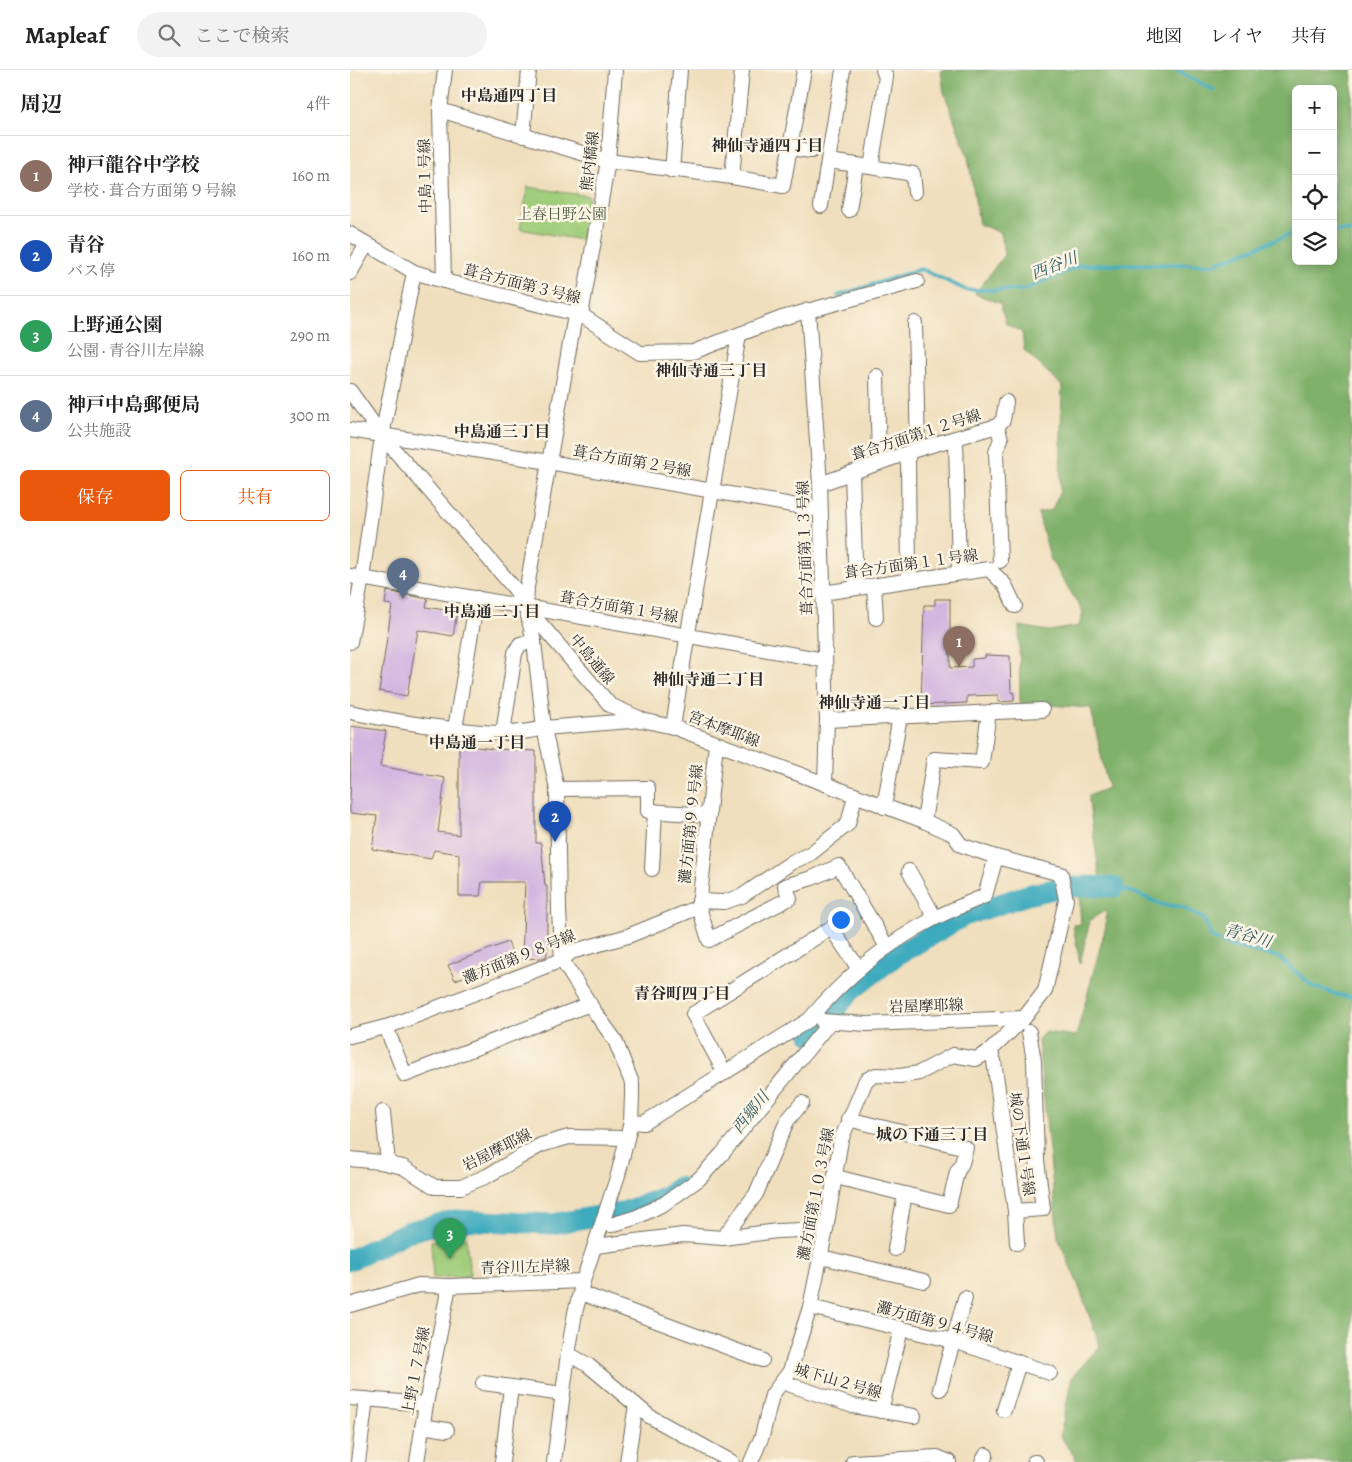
<!DOCTYPE html>
<html lang="ja">
<meta charset="utf-8">
<style>
body{margin:0;font-family:Alegreya,"Noto Serif JP",serif;background:#f2f2f2;color:#222}
.controls{position:absolute;right:15px;top:15px;display:grid;overflow:hidden;border-radius:8px;box-shadow:0 2px 8px #0003}
.controls button{width:45px;height:45px;display:grid;place-items:center;padding:0;border:0;border-bottom:1px solid #e0e0e0;background:#fff;color:#222;font:25px sans-serif}
.you{position:absolute;left:490px;top:849px;width:18px;height:18px;margin:-12px;border:4px solid #fff;border-radius:50%;background:#1a73e8;box-shadow:0 0 0 8px #1a73e833}
.badge{display:grid;place-items:center;width:32px;height:32px;border-radius:50%;background:#ea580c;color:#fff;font-size:16px;font-weight:700}
.pin{position:absolute;translate:-50% -41px;filter:drop-shadow(0 1px 2px #0008)}
.pin::after{content:'';position:absolute;top:26px;width:18px;height:15px;background:inherit;clip-path:polygon(0 0,100% 0,50% 100%)}
.list{margin:0;padding:0;list-style:none}
h2{display:flex;justify-content:space-between;align-items:center;height:65px;margin:0;padding:0 20px;font-size:21px}
h2 small{font-size:16px;font-weight:400;color:#767676}
.list li{display:grid;grid-template-columns:32px 1fr auto;gap:15px;align-items:center;box-sizing:border-box;height:80px;padding:0 20px;border-top:1px solid #e0e0e0}
.list b{display:block;font-size:19px;white-space:nowrap}
.list p{margin:0;font-size:16px;white-space:nowrap;color:#767676}
.list em{font-size:16px;font-style:normal;color:#767676}
.actions{display:flex;gap:10px;padding:15px 20px}
.actions a{flex:1;padding:11px 0;border:1px solid #ea580c;border-radius:8px;text-align:center;font-size:18px;color:#ea580c}
.actions .main{background:#ea580c;color:#fff}
.icon{flex:none;width:28px;height:28px;fill:none;stroke:currentColor;stroke-width:2;stroke-linecap:round;stroke-linejoin:round}
.map{position:relative;flex:none;width:1002px;height:1392px;overflow:hidden}
header{display:flex;align-items:center;gap:30px;box-sizing:border-box;height:70px;padding:0 25px;background:#fff;border-bottom:1px solid #e0e0e0}
header strong{font-size:24px}
nav{display:flex;gap:28px;margin-inline-start:auto;font-size:18px}
.search{width:350px;height:45px;background:#f2f2f2;display:flex;align-items:center;gap:12px;box-sizing:border-box;padding:0 18px;border-radius:28px;color:#767676;font-size:19px}
main{display:flex}
aside{flex:1;background:#fff}
.map>svg:first-child{display:block}
.green{fill:#a1ce7b;stroke:#667c53}
.forest{fill:#80b16b;stroke:#566e4b;fill-rule:evenodd}
.lines{fill:none;stroke-linecap:round;stroke-linejoin:round}
.stream{stroke:#3eaabe;stroke-width:4}
.river{stroke:#3eaabe;stroke-width:21}
.building{fill:#d2b6e0}
.minor-casing{stroke:#706a5e;stroke-width:16}
.minor{stroke:#fff;stroke-width:14}
.labels{text-anchor:middle;stroke-width:5;stroke-linejoin:round;paint-order:stroke}
.street-label{font-size:15px;fill:#2b2b2b;stroke:#fcf5e5}
.park-label{font-size:15px;fill:#4e5c43;stroke:#fcf5e5}
.neighbourhood-label{font-size:16px;font-weight:bold;fill:#2b2b2b;stroke:#fcf5e5}
.water-label{font-size:16px;font-style:italic;fill:#335e66;stroke:#fcf5e5}
</style>
<header>
<strong>Mapleaf</strong>
<div class="search"><svg class="icon" aria-label="search" viewBox="0 0 24 24"><circle cx="10" cy="10" r="6"/><path d="M15 15l6 6"/></svg>ここで検索</div>
<nav><a>地図</a><a>レイヤ</a><a>共有</a></nav>
</header>
<main>
<aside>
<h2>周辺<small>4件</small></h2>
<ul class="list">
<li><span class="badge" style="background:#8d6e63">1</span><div><b>神戸龍谷中学校</b><p>学校 · 葺合方面第９号線</p></div><em>160 m</em></li>
<li><span class="badge" style="background:#1a4fb4">2</span><div><b>青谷</b><p>バス停</p></div><em>160 m</em></li>
<li><span class="badge" style="background:#2e9e5b">3</span><div><b>上野通公園</b><p>公園 · 青谷川左岸線</p></div><em>290 m</em></li>
<li><span class="badge" style="background:#5c6f8a">4</span><div><b>神戸中島郵便局</b><p>公共施設</p></div><em>300 m</em></li>
</ul>
<div class="actions"><a class="main">保存</a><a>共有</a></div>
</aside>
<div class="map">
<svg width="1002" height="1392" viewBox="0 0 1002 1392">
<rect width="100%" height="100%" fill="#fcf5e5"/>
<filter id="ink" filterUnits="userSpaceOnUse"><feTurbulence type="fractalNoise" baseFrequency=".02" numOctaves="2"/><feDisplacementMap in="SourceGraphic" scale="10" xChannelSelector="R" yChannelSelector="G"/><feConvolveMatrix kernelMatrix="1 2 1 2 8 2 1 2 1" color-interpolation-filters="sRGB"/></filter>
<filter id="wash" filterUnits="userSpaceOnUse"><feTurbulence type="fractalNoise" baseFrequency=".0096" numOctaves="4" result="noise"/><feDisplacementMap in="SourceGraphic" scale="20" xChannelSelector="R" yChannelSelector="G"/><feGaussianBlur stdDeviation="1.12" result="paint"/><feColorMatrix in="noise" values="0 0 0 0 0 0 0 0 0 0 0 0 0 0 0 0 0 1.4 0 .05"/><feComposite in="paint" operator="in"/></filter>
<g filter="url(#wash)">
<rect width="100%" height="100%" fill="#f0dfbe"/>
<g class="green">
<polygon points="178,117 239,126 231,170 170,159"/>
<polygon points="116,1167 120,1206 83,1208 81,1171"/>
</g>
<path class="forest" d="M591 0H1002V1392H728L710 1366 722 1307 750 1276 728 1214 708 1168 688 970 695 962 726 966 756 856V840L740 850 730 894 723 855 731 854 729 823 750 809 738 726 758 718 741 638 670 633 669 556 699 561 729 556 733 542 701 490 688 443 702 440 710 421 712 316 674 280 672 262 656 254 650 233 625 224 654 185 651 163 629 154 618 87 594 22ZM946 19H983V191H946Z"/>
<g class="lines">
<g class="stream">
<polyline points="826,0 864,20"/>
<polyline points="983,161 1002,161"/>
<polyline points="488,226 571,199 616,220 674,220 731,195 864,194 946,162"/>
<polyline points="764,817 788,824 812,835 832,837 854,849 861,867 878,875 928,887 964,917 989,925 1002,927"/>
</g>
<g class="river">
<polyline points="461,965 502,920 547,885 614,846 677,825 704,819 736,816 764,817"/>
<polyline points="0,1190 57,1162 105,1150 202,1154 276,1141 315,1127 329,1117"/>
</g>
</g>
<g id="blocks">
<g class="building">
<polygon points="37,521 78,529 76,537 107,542 103,566 68,560 57,626 29,621 42,535 35,534"/>
<polygon points="585,529 600,529 600,598 622,597 622,589 635,588 635,585 660,586 661,622 664,622 664,631 648,632 648,625 617,626 617,633 571,635 574,535 585,535"/>
<polygon points="1,656 36,661 30,696 95,708 88,762 109,765 109,675 144,679 186,681 186,773 191,773 195,816 197,816 197,886 192,888 172,889 175,812 132,812 130,826 109,826 109,784 84,780 81,789 22,779 27,746 0,743"/>
<polygon points="158,872 164,889 105,910 98,895"/>
</g>
</g>
</g>
<g filter="url(#ink)">
<use href="#blocks" fill-opacity="0" stroke="#706a5e" stroke-width="1"/>
<g class="lines">
<g class="minor-casing">
<g id="minor">
<polyline points="265,0 258,91 231,245 224,251 177,517 176,537 260,635 291,649"/>
<polyline points="493,0 478,91 521,97 536,7 533,0"/>
<polyline points="90,40 258,91 382,107 433,116 454,0"/>
<polyline points="173,66 179,0"/>
<polyline points="440,78 461,81"/>
<polyline points="521,97 563,104 565,122"/>
<polyline points="322,101 330,0"/>
<polyline points="382,107 392,0"/>
<polyline points="471,136 478,91"/>
<polyline points="499,140 506,95"/>
<polyline points="0,164 64,202 94,211 231,245 290,283 343,282 432,248 567,211"/>
<polyline points="0,203 17,174"/>
<polyline points="94,211 90,40 95,0"/>
<polyline points="458,240 470,414 477,650 475,714"/>
<polyline points="565,253 568,379"/>
<polyline points="527,306 529,393"/>
<polyline points="0,321 32,366 165,519 176,537 184,572 194,658 207,719 209,842 212,890 244,941 265,970 282,1013 282,1026 281,1052 268,1105 233,1211 225,1243 218,1284 204,1392"/>
<polyline points="647,356 651,369 646,382 650,491"/>
<polyline points="0,360 199,392 470,440"/>
<polyline points="606,369 609,503"/>
<polyline points="558,383 559,510"/>
<polyline points="502,403 506,518"/>
<polyline points="470,414 568,379 647,356 653,350 656,332"/>
<polyline points="0,506 474,590"/>
<polyline points="524,516 526,548"/>
<polyline points="472,523 639,499 655,515 665,536"/>
<polyline points="0,572 12,508 32,366 64,202"/>
<path d="M0 642C34 649 68 655 103 659 133 663 164 666 194 658L292 650 323 657 574 751 603 764 611 775 646 787 711 804 716 830 695 921 674 948 640 981 626 989 603 985 569 1003 550 1006 526 1005 516 1010 491 1070 476 1159 460 1237 440 1301 422 1325 412 1366 401 1392"/>
<polyline points="477,650 692,640"/>
<path d="M323 657C343 526 367 395 389 265"/>
<polyline points="105,659 127,528"/>
<polyline points="153,663 165,583 170,574 184,572"/>
<polyline points="366,674 349,837 359,870 440,828 435,816 462,808 489,796 537,877"/>
<polyline points="207,719 298,718 298,741 359,745"/>
<polyline points="534,737 550,646"/>
<polyline points="574,751 584,689 632,692 639,642"/>
<polyline points="302,799 305,741"/>
<polyline points="559,801 585,848"/>
<polyline points="349,831 374,832 392,826 442,792 460,784 498,754 505,726"/>
<polyline points="472,951 517,954 674,948"/>
<polyline points="36,957 55,1005 240,934"/>
<polyline points="0,966 39,956 212,890 221,882 278,866 349,837"/>
<polyline points="640,981 644,991 665,1141 667,1173"/>
<polyline points="375,1003 343,944 481,858 509,899"/>
<polyline points="33,1042 38,1093"/>
<path d="M281 1052 294 1053 459 950C494 908 537 873 585 848 601 840 618 833 635 826L646 787"/>
<polyline points="0,1089 30,1092 53,1097 85,1117 111,1117 137,1106 191,1075 219,1067 277,1068"/>
<polyline points="486,1107 599,1135 607,1102 612,1093 616,1078 498,1049"/>
<polyline points="665,1141 693,1139 687,1090 684,991 679,962"/>
<polyline points="261,1155 287,1147 315,1133 349,1109 372,1084 480,952"/>
<polyline points="373,1168 406,1124 437,1051 452,1033"/>
<polyline points="246,1176 333,1165 373,1168 427,1161 476,1159"/>
<polyline points="545,1179 555,1124"/>
<polyline points="471,1187 574,1211"/>
<polyline points="236,1225 412,1290"/>
<polyline points="0,1235 69,1215 99,1216 233,1211"/>
<polyline points="460,1237 604,1271 700,1303"/>
<polyline points="218,1284 238,1295 299,1346 382,1392"/>
<polyline points="432,1312 503,1336 564,1346"/>
<polyline points="133,1313 213,1324"/>
<polyline points="590,1319 615,1228"/>
<polyline points="0,1328 76,1334"/>
<polyline points="654,1340 669,1293"/>
<polyline points="531,1341 551,1259"/>
<polyline points="72,1356 97,1360"/>
<polyline points="8,1392 16,1329"/>
<polyline points="67,1392 76,1334 99,1216"/>
<polyline points="152,1392 161,1317"/>
<polyline points="277,1392 286,1335"/>
<polyline points="503,1392 587,1387 599,1392"/>
<polyline points="632,1392 636,1385"/>
<polyline points="684,1392 686,1392"/>
</g>
</g>
<use href="#minor" class="minor"/>
</g>
</g>
<g class="labels">
<g class="street-label">
<text transform="translate(240 91) rotate(-83)" y="5">熊内橋線</text>
<text transform="translate(75 106) rotate(-91)" y="5">中島１号線</text>
<text transform="translate(172 214) rotate(14)" y="5">葺合方面第３号線</text>
<text transform="translate(566 365) rotate(-18)" y="5">葺合方面第１２号線</text>
<text transform="translate(282 391) rotate(10)" y="5">葺合方面第２号線</text>
<text transform="translate(455 478) rotate(-92)" y="5">葺合方面第１３号線</text>
<text transform="translate(561 494) rotate(-8)" y="5">葺合方面第１１号線</text>
<text transform="translate(269 537) rotate(10)" y="5">葺合方面第１号線</text>
<text transform="translate(242 589) rotate(50)" y="5">中島通線</text>
<text transform="translate(374 659) rotate(21)" y="5">宮本摩耶線</text>
<text transform="translate(341 754) rotate(-84)" y="5">灘方面第９９号線</text>
<text transform="translate(169 887) rotate(-22)" y="5">灘方面第９８号線</text>
<text transform="translate(576 936) rotate(-2)" y="5">岩屋摩耶線</text>
<text transform="translate(672 1074) rotate(82)" y="5">城の下通１号線</text>
<text transform="translate(147 1080) rotate(-27)" y="5">岩屋摩耶線</text>
<text transform="translate(466 1124) rotate(-79)" y="5">灘方面第１０３号線</text>
<text transform="translate(175 1197) rotate(-2)" y="5">青谷川左岸線</text>
<text transform="translate(585 1252) rotate(15)" y="5">灘方面第９４号線</text>
<text transform="translate(66 1301) rotate(-79)" y="5">上野１７号線</text>
<text transform="translate(488 1311) rotate(16)" y="5">城下山２号線</text>
</g>
<g class="park-label">
<text x="212" y="149">上春日野公園</text>
</g>
<g class="neighbourhood-label">
<text x="159" y="31">中島通四丁目</text>
<text x="417" y="81">神仙寺通四丁目</text>
<text x="361" y="306">神仙寺通三丁目</text>
<text x="152" y="367">中島通三丁目</text>
<text x="142" y="547">中島通二丁目</text>
<text x="358" y="615">神仙寺通二丁目</text>
<text x="524" y="638">神仙寺通一丁目</text>
<text x="127" y="678">中島通一丁目</text>
<text x="332" y="929">青谷町四丁目</text>
<text x="582" y="1070">城の下通三丁目</text>
</g>
<g class="water-label">
<text transform="translate(704 195) rotate(-21)" y="6">西谷川</text>
<text transform="translate(898 865) rotate(16)" y="6">青谷川</text>
<text transform="translate(400 1042) rotate(-51)" y="6">西郷川</text>
</g>
</g>
</svg>
<div class="controls">
<button>+</button>
<button>−</button>
<button><svg class="icon" aria-label="locate" viewBox="0 0 24 24"><circle cx="12" cy="12" r="6"/><path d="M12 2v4M12 18v4M2 12h4M18 12h4"/></svg></button>
<button><svg class="icon" aria-label="layers" viewBox="0 0 24 24"><path d="M12 4l9 5-9 5-9-5zM3 14l9 5 9-5"/></svg></button>
</div>
<div class="you"></div>
<div class="pin badge" style="left:609px;top:597px;background:#8d6e63">1</div>
<div class="pin badge" style="left:205px;top:772px;background:#1a4fb4">2</div>
<div class="pin badge" style="left:100px;top:1189px;background:#2e9e5b">3</div>
<div class="pin badge" style="left:53px;top:529px;background:#5c6f8a">4</div>
</div>
</main>
